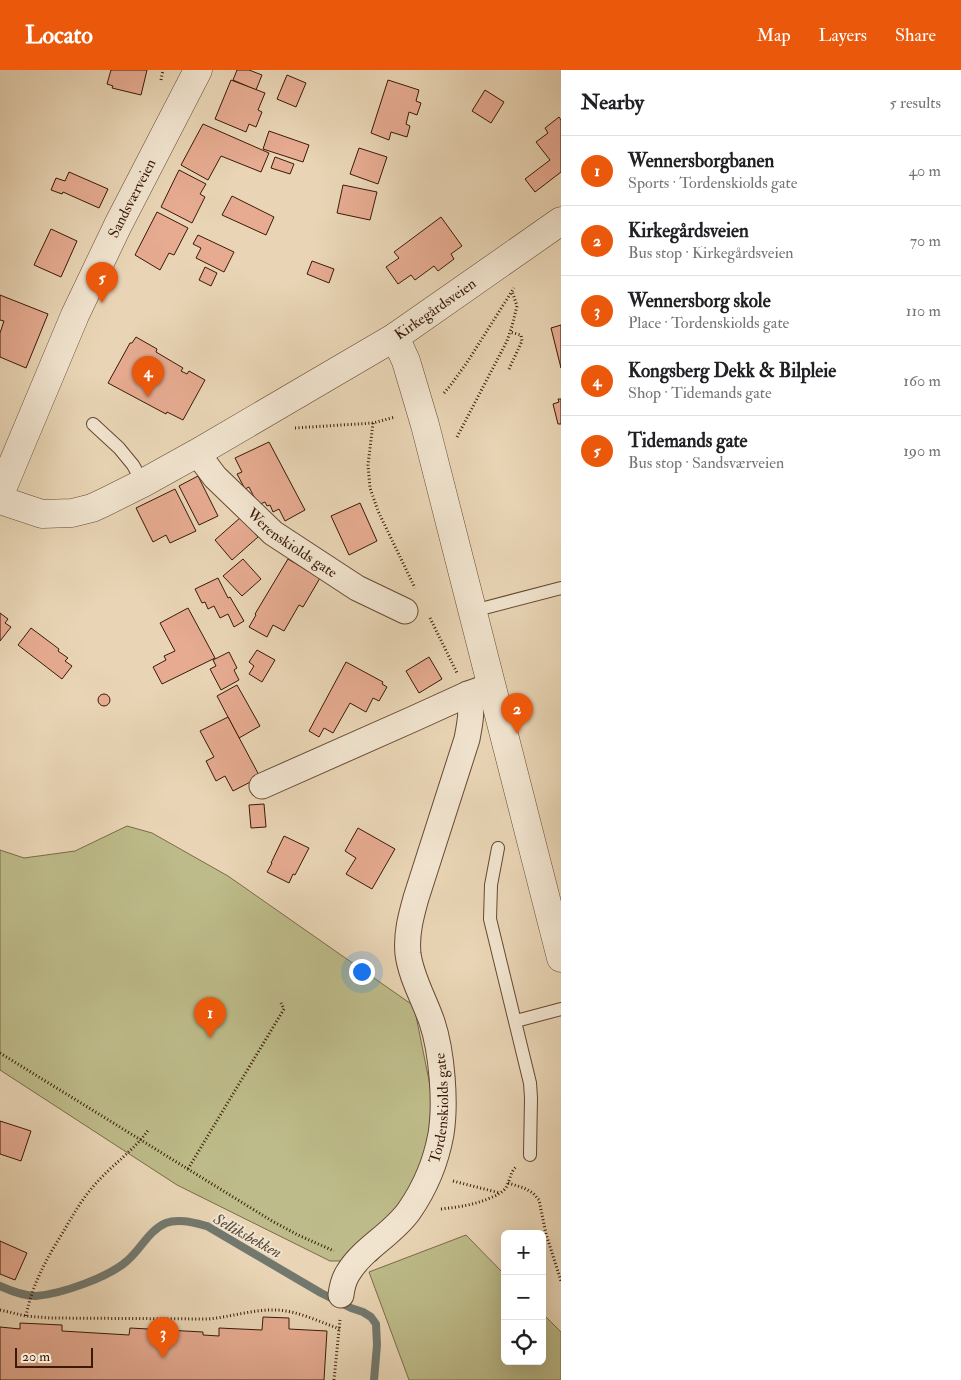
<!DOCTYPE html>
<meta charset="utf-8">
<style>
body{margin:0;font-family:"IM FELL Double Pica",serif;background:#f2f2f2;color:#202124}
.controls{position:absolute;right:15px;bottom:15px;display:grid;overflow:hidden;border-radius:8px;box-shadow:0 5px 20px #0002}
.controls button{width:45px;height:45px;display:grid;place-items:center;padding:0;border:0;border-bottom:1px solid #e0e0e0;background:#fff;color:#202124;font:25px sans-serif}
.scale{position:absolute;left:15px;bottom:12px;width:78px;box-sizing:border-box;padding-left:5px;border:2px solid #3a1908;border-top:0;font-size:14px;line-height:18px;white-space:nowrap;color:#3a1908;-webkit-text-stroke:4px #f1e4cf;paint-order:stroke}
.you{position:absolute;left:361px;top:901px;width:18px;height:18px;margin:-12px;border:4px solid #fff;border-radius:50%;background:#1a73e8;box-shadow:0 0 0 8px #1a73e833}
.badge{display:grid;place-items:center;width:32px;height:32px;border-radius:50%;background:#ea580c;color:#fff;font-size:16px;font-weight:700}
.pin{position:absolute;translate:-50% -41px;filter:drop-shadow(0 1px 2px #0008)}
.pin::after{content:'';position:absolute;top:26px;width:18px;height:15px;background:inherit;clip-path:polygon(0 0,100% 0,50% 100%)}
.list{margin:0;padding:0;list-style:none}
h2{display:flex;justify-content:space-between;align-items:center;height:65px;margin:0;padding:0 20px;font-size:21px}
h2 small{font-size:16px;font-weight:400;color:#757577}
.list li{display:grid;grid-template-columns:32px 1fr auto;gap:15px;align-items:center;box-sizing:border-box;height:70px;padding:0 20px;border-top:1px solid #e0e0e0}
.list b{display:block;font-size:19px;white-space:nowrap}
.list p{margin:0;font-size:16px;white-space:nowrap;color:#757577}
.list em{font-size:16px;font-style:normal;color:#757577}
.icon{flex:none;width:28px;height:28px;fill:none;stroke:currentColor;stroke-width:2;stroke-linecap:round;stroke-linejoin:round}
.map{position:relative;flex:none;width:561px;height:1310px;overflow:hidden}
header{display:flex;align-items:center;gap:30px;box-sizing:border-box;height:70px;padding:0 25px;background:#ea580c;color:#fff}
header strong{font-size:24px}
nav{display:flex;gap:28px;margin-inline-start:auto;font-size:18px}
main{display:flex}
aside{flex:1;background:#fff}
.map>svg:first-child{display:block}
.green{fill:#bdbb89;stroke:#7c6a48}
.lines{fill:none;stroke-linecap:round;stroke-linejoin:round}
.stream{stroke:#72786e;stroke-width:8}
.building{fill:#e6ab91;stroke:#3a1908}
.service-casing{stroke:#664833;stroke-width:14}
.minor-casing{stroke:#664833;stroke-width:27}
.tertiary-casing{stroke:#664833;stroke-width:29}
.path{stroke:#3a1908;stroke-width:3;stroke-dasharray:1 2.5;stroke-linecap:butt}
.service{stroke:#f1e4cf;stroke-width:12}
.minor{stroke:#f1e4cf;stroke-width:25}
.tertiary{stroke:#f1e4cf;stroke-width:28}
.labels{text-anchor:middle;stroke-width:4;stroke-linejoin:round;paint-order:stroke}
.street-label{font-size:15px;fill:#3a1908;stroke:#f1e4cf}
.water-label{font-size:16px;font-style:italic;fill:#56493b;stroke:#f1e4cf}
</style>
<header>
<strong>Locato</strong>
<nav><a>Map</a><a>Layers</a><a>Share</a></nav>
</header>
<main>
<div class="map">
<svg width="561" height="1310" viewBox="0 0 561 1310">
<rect width="100%" height="100%" fill="#e9d5b5"/>
<filter id="stains"><feTurbulence type="fractalNoise" baseFrequency=".004" numOctaves="4"/><feColorMatrix values="0 0 0 0 .2 0 0 0 0 .09 0 0 0 0 .02 0 0 0 .5 -.17"/></filter>
<radialGradient id="worn" r=".72"><stop offset=".6" stop-color="#630" stop-opacity="0"/><stop offset="1" stop-color="#630" stop-opacity=".3"/></radialGradient>
<g class="green">
<polygon points="127,756 152,763 228,806 414,936 445,1090 414,1148 376,1191 330,1191 177,1115 0,1000 0,780 24,788 75,781"/>
<polygon points="466,1165 505,1205 505,1291 542,1291 542,1243 561,1262 561,1310 409,1310 369,1202"/>
</g>
<g class="lines">
<path class="stream" d="M0 1216C11 1221 24 1226 36 1226 61 1224 110 1207 128 1190 141 1179 149 1160 166 1153 178 1148 195 1153 207 1156L321 1223 351 1238 363 1242 371 1247 376 1254 377 1275 374 1310"/>
</g>
<g class="building">
<polygon points="111,0 147,0 141,25 112,18 113,16 107,14"/>
<polygon points="237,0 249,0 262,5 256,20 233,10"/>
<polygon points="287,5 306,13 296,37 277,29"/>
<polygon points="231,10 265,23 258,40 262,42 256,57 249,54 246,62 215,49"/>
<polygon points="388,10 419,20 416,31 421,33 417,45 409,42 406,54 410,56 407,67 391,62 389,70 371,63"/>
<polygon points="485,20 504,32 491,53 472,41"/>
<polygon points="559,47 561,50 561,102 535,122 525,109 550,90 536,72 548,63 545,58"/>
<polygon points="203,54 269,83 261,102 221,86 208,110 181,95"/>
<polygon points="269,61 309,75 303,92 263,79"/>
<polygon points="359,78 387,87 378,114 350,104"/>
<polygon points="275,87 294,94 290,104 271,98"/>
<polygon points="179,100 206,114 200,124 205,127 192,153 161,137"/>
<polygon points="69,102 108,119 99,138 63,122 62,124 51,120 56,108 65,111"/>
<polygon points="343,115 377,122 370,150 337,143"/>
<polygon points="232,126 274,147 266,165 222,145"/>
<polygon points="157,142 188,158 174,185 169,183 160,200 135,185"/>
<polygon points="441,147 462,176 451,184 454,189 438,201 434,196 415,210 411,205 398,214 386,197 399,188 394,182"/>
<polygon points="51,159 77,171 61,207 34,195"/>
<polygon points="198,165 234,182 224,202 196,188 201,178 193,174"/>
<polygon points="312,191 334,199 329,213 307,204"/>
<polygon points="205,197 217,203 211,216 199,210"/>
<polygon points="0,225 48,244 26,298 0,287 0,263 4,251 0,250"/>
<polygon points="561,255 561,298 551,258"/>
<polygon points="136,267 157,279 156,282 183,298 181,301 187,304 189,301 205,310 183,350 167,342 166,344 108,313 130,273 132,273"/>
<polygon points="558,329 561,329 561,354 558,354 553,334 559,332"/>
<polygon points="269,372 305,440 285,451 279,439 273,442 270,435 267,436 265,432 258,435 249,417 245,419 237,404 242,402 235,388"/>
<polygon points="198,406 218,446 199,455 179,416"/>
<polygon points="175,419 196,461 170,473 166,465 153,472 136,438"/>
<polygon points="360,433 377,471 349,485 331,446"/>
<polygon points="241,447 258,467 232,490 215,470"/>
<polygon points="243,489 261,509 242,526 223,506"/>
<polygon points="288,489 320,508 303,537 299,535 284,561 273,555 267,567 249,557 256,545 255,544"/>
<polygon points="218,508 228,528 230,527 244,551 234,557 228,544 220,548 214,536 208,539 205,532 202,533 195,519"/>
<polygon points="188,538 215,588 162,614 153,597 166,590 164,586 175,581 160,553"/>
<polygon points="0,543 8,549 5,553 11,557 0,571"/>
<polygon points="31,558 59,579 58,581 68,588 65,591 72,596 62,609 18,575"/>
<polygon points="257,580 275,590 262,612 249,604 254,596 249,592"/>
<polygon points="229,582 237,598 234,600 239,610 221,620 210,599 216,596 213,590"/>
<polygon points="429,587 442,609 419,623 406,601"/>
<polygon points="346,592 383,612 382,614 387,617 379,631 373,628 366,642 350,633 333,663 324,658 319,667 309,661"/>
<polygon points="237,615 260,656 239,668 217,626"/>
<circle cx="104" cy="630" r="6"/>
<polygon points="228,647 260,707 233,721 225,706 216,711 206,691 214,687 200,661"/>
<polygon points="264,734 266,757 251,758 249,735"/>
<polygon points="358,758 395,779 372,819 346,804 356,788 345,781"/>
<polygon points="284,766 309,778 295,805 293,804 289,813 267,802 272,793 271,793"/>
<polygon points="0,1051 31,1061 21,1091 0,1084"/>
<polygon points="0,1171 27,1183 15,1210 0,1204"/>
<polygon points="263,1247 289,1248 289,1259 327,1261 324,1310 0,1310 0,1257 20,1259 20,1253 62,1255 62,1261 129,1265 130,1258 203,1262 203,1265 219,1266 219,1258 262,1260"/>
</g>
<g class="lines">
<g class="service-casing">
<g id="service">
<polyline points="93,354 119,378 133,395 143,413"/>
<polyline points="473,541 561,518"/>
<polyline points="498,778 491,815 490,849 530,1013 531,1028 530,1085"/>
<polyline points="516,951 561,939"/>
</g>
</g>
<g class="minor-casing">
<g id="minor">
<path id="s1" d="M197 383 215 407 273 463 357 518 405 541"/>
<polyline points="262,716 413,649 468,624 482,619"/>
<path id="s2" d="M341 1225C342 1217 344 1209 348 1203 363 1178 392 1165 409 1141 425 1118 436 1092 441 1064 446 1033 442 982 432 952 424 929 411 907 408 884 406 864 411 846 416 828L467 669C470 653 473 640 468 624"/>
</g>
</g>
<g class="tertiary-casing">
<g id="tertiary">
<polyline points="395,267 406,291 425,355 561,888"/>
<path id="s3" d="M0 424 75 245 118 155 198 0"/>
<path id="s4" d="M0 430 42 444 72 443 92 438 103 433 143 413 197 383 395 267 561 151"/>
</g>
</g>
<g class="path">
<polyline points="161,10 163,0"/>
<polyline points="509,299 522,271 521,265 510,262"/>
<polyline points="444,323 450,316 466,294 514,218"/>
<polyline points="373,353 368,395 370,418 378,441 415,518"/>
<polyline points="295,358 373,353 395,347"/>
<polyline points="457,367 507,271 512,256 517,236 512,221"/>
<polyline points="430,548 457,603"/>
<polyline points="0,983 272,1151 298,1165 334,1181"/>
<polyline points="188,1099 284,939 281,933"/>
<polyline points="453,1111 500,1123"/>
<polyline points="508,1113 524,1118 533,1123 539,1130 546,1164 561,1211"/>
<path d="M441 1139C459 1137 474 1135 490 1128 495 1126 500 1124 504 1120 510 1114 509 1103 516 1097"/>
<path d="M0 1240 26 1246 50 1248 208 1249C231 1247 254 1239 277 1240 298 1241 320 1252 340 1259"/>
<path d="M26 1246C32 1214 48 1186 65 1159 75 1141 86 1123 100 1109 116 1092 136 1078 149 1059"/>
<polyline points="334,1310 340,1250"/>
</g>
<use href="#service" class="service"/>
<use href="#minor" class="minor"/>
<use href="#tertiary" class="tertiary"/>
</g>
<g class="labels">
<g class="street-label">
<text dy="5" stroke="none"><textPath href="#s3" startOffset="324">Sandsværveien</textPath></text>
<text dy="5" stroke="none"><textPath href="#s4" startOffset="492">Kirkegårdsveien</textPath></text>
<text dy="5" stroke="none"><textPath href="#s1" startOffset="132">Werenskiolds gate</textPath></text>
<text dy="5" stroke="none"><textPath href="#s2" startOffset="220">Tordenskiolds gate</textPath></text>
</g>
<g class="water-label">
<text transform="translate(248 1165) rotate(29)" y="6">Selliksbekken</text>
</g>
</g>
<rect width="100%" height="100%" filter="url(#stains)"/>
<rect width="100%" height="100%" fill="url(#worn)"/>
</svg>
<div class="controls">
<button>+</button>
<button>−</button>
<button><svg class="icon" aria-label="locate" viewBox="0 0 24 24"><circle cx="12" cy="12" r="6"/><path d="M12 2v4M12 18v4M2 12h4M18 12h4"/></svg></button>
</div>
<div class="scale">20 m</div>
<div class="you"></div>
<div class="pin badge" style="left:210px;top:968px">1</div>
<div class="pin badge" style="left:517px;top:664px">2</div>
<div class="pin badge" style="left:163px;top:1288px">3</div>
<div class="pin badge" style="left:148px;top:327px">4</div>
<div class="pin badge" style="left:102px;top:233px">5</div>
</div>
<aside>
<h2>Nearby<small>5 results</small></h2>
<ul class="list">
<li><span class="badge">1</span><div><b>Wennersborgbanen</b><p>Sports · Tordenskiolds gate</p></div><em>40 m</em></li>
<li><span class="badge">2</span><div><b>Kirkegårdsveien</b><p>Bus stop · Kirkegårdsveien</p></div><em>70 m</em></li>
<li><span class="badge">3</span><div><b>Wennersborg skole</b><p>Place · Tordenskiolds gate</p></div><em>110 m</em></li>
<li><span class="badge">4</span><div><b>Kongsberg Dekk &amp; Bilpleie</b><p>Shop · Tidemands gate</p></div><em>160 m</em></li>
<li><span class="badge">5</span><div><b>Tidemands gate</b><p>Bus stop · Sandsværveien</p></div><em>190 m</em></li>
</ul>
</aside>
</main>
